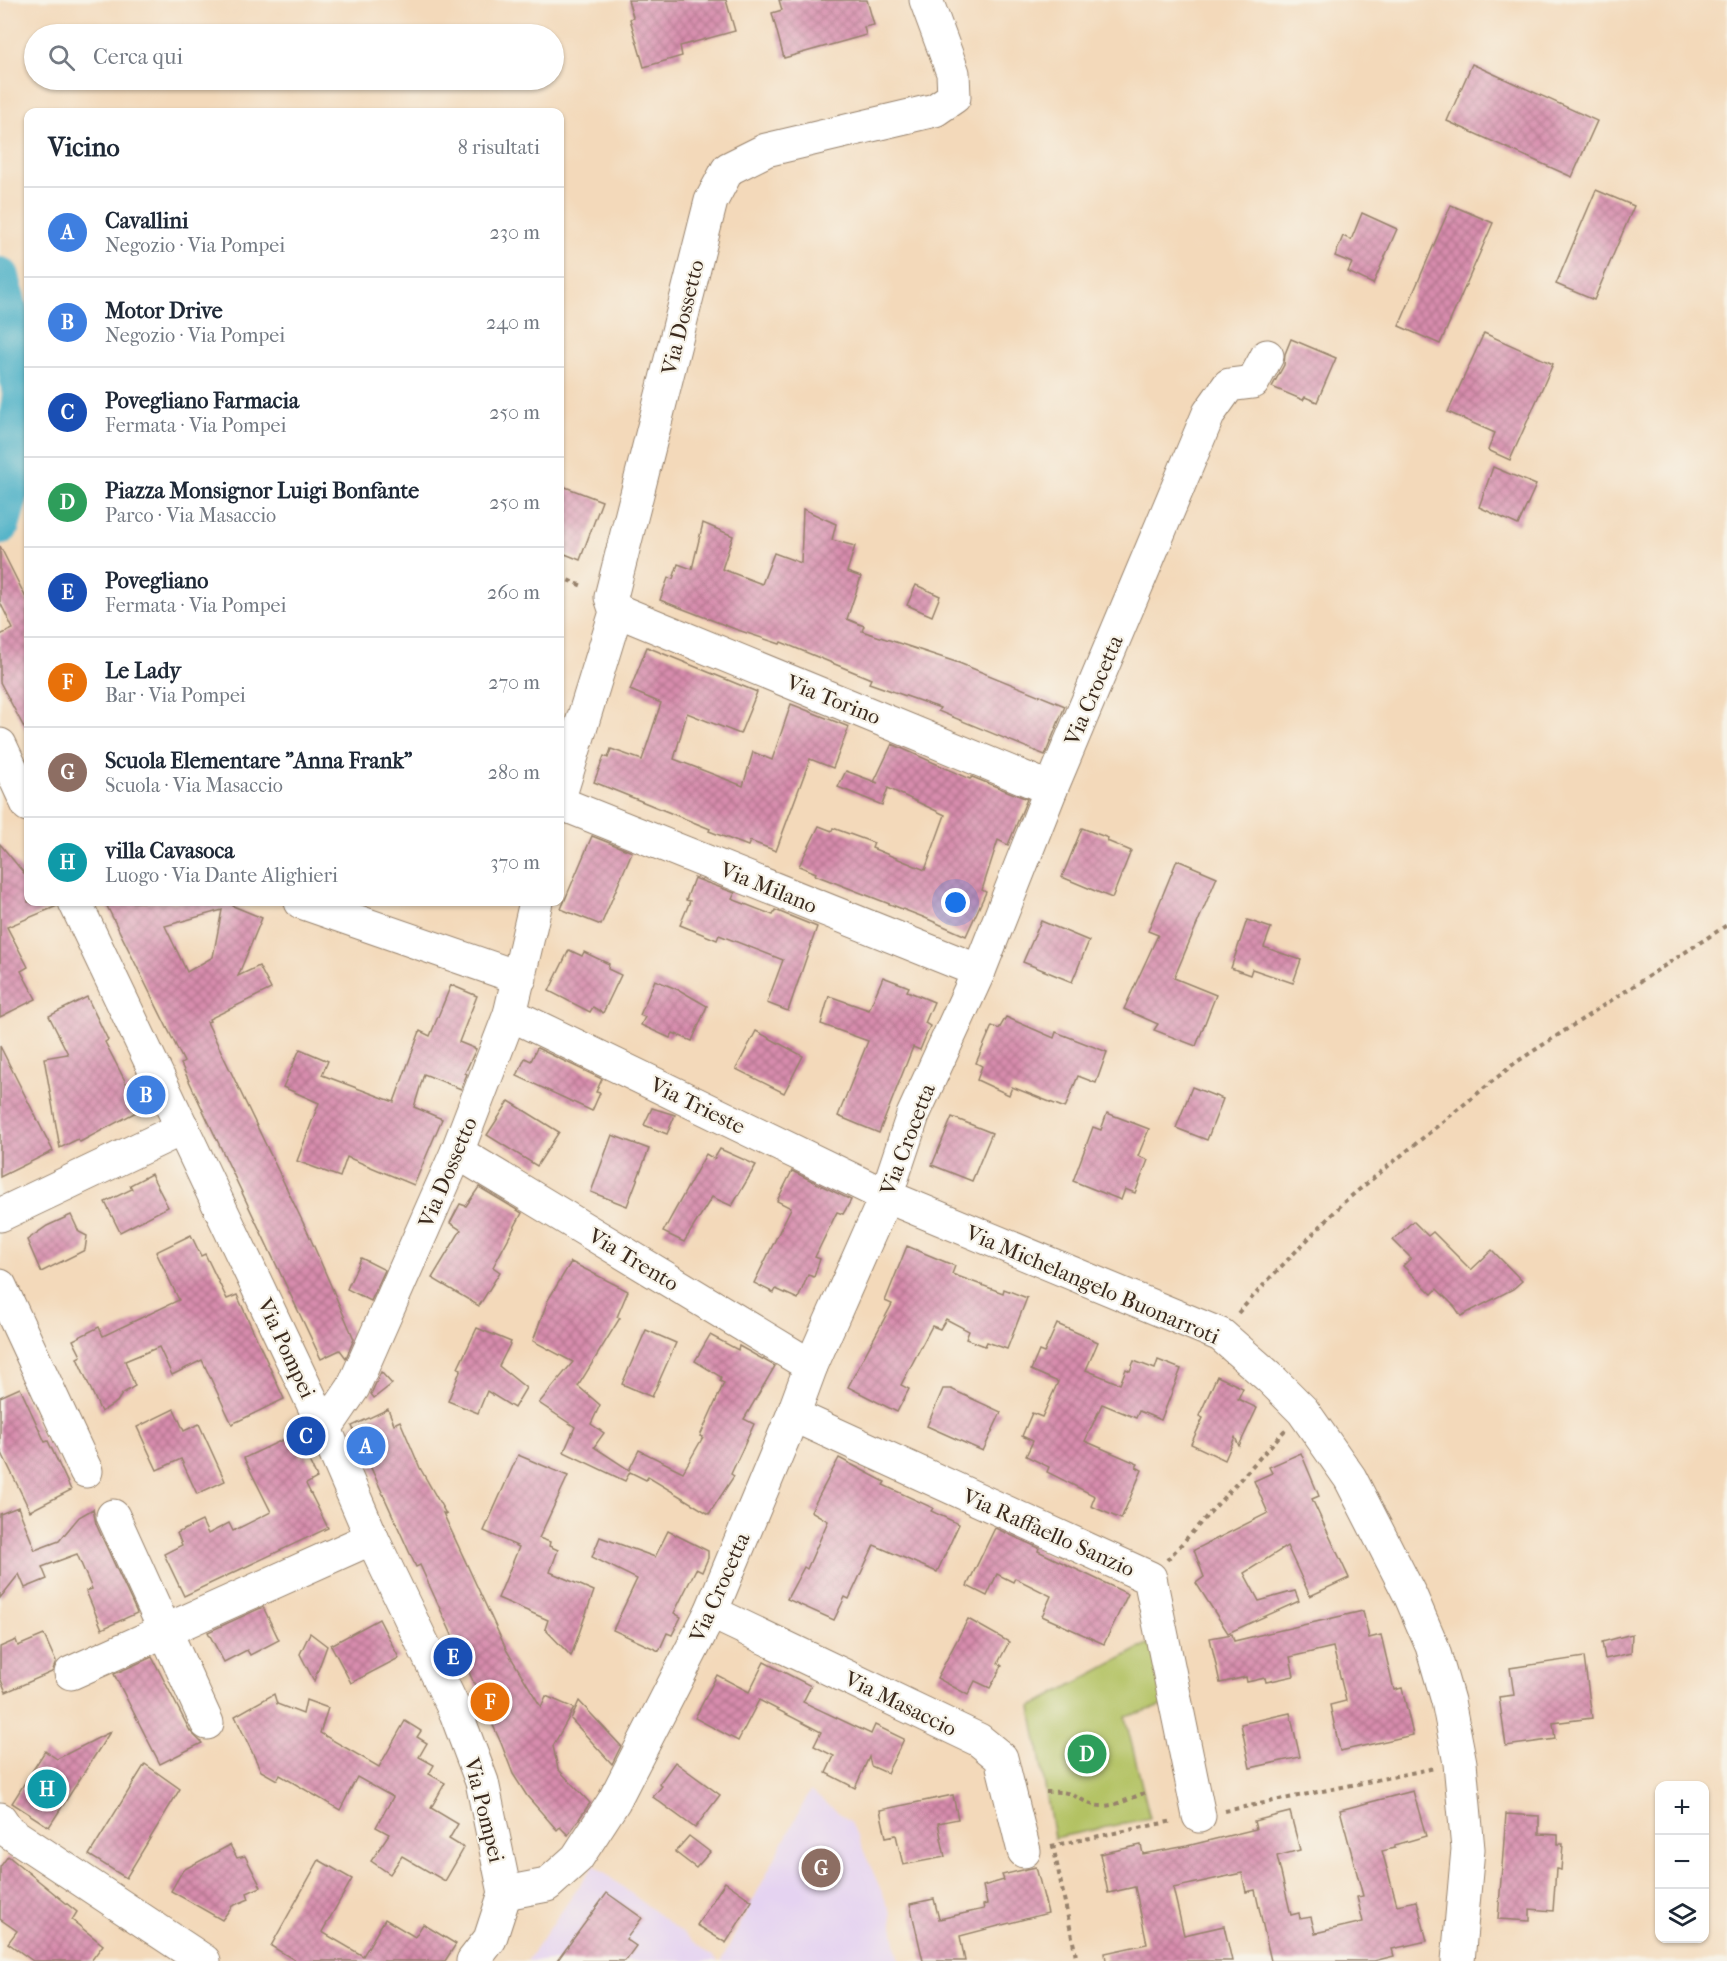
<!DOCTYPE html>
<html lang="it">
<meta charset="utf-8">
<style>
body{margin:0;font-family:"IM FELL French Canon",serif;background:#f2f2f3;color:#1f2937}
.controls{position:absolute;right:18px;bottom:18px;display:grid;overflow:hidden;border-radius:12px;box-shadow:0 2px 4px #0004}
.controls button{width:54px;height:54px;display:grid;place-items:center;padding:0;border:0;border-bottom:2px solid #e0e1e3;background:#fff;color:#1f2937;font:30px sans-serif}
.you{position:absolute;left:956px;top:903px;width:21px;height:21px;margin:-15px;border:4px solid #fff;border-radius:50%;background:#1a73e8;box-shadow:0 0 0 9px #1a73e833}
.badge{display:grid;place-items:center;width:39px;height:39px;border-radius:50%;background:#1a73e8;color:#fff;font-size:20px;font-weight:700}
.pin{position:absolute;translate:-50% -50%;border:3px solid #fff;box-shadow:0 2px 6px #0006}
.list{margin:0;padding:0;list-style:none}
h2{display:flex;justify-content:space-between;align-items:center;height:78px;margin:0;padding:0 24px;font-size:26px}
h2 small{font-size:20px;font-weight:400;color:#747a83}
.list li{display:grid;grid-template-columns:39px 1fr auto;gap:18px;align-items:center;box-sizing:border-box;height:90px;padding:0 24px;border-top:2px solid #e0e1e3}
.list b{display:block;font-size:22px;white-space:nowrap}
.list p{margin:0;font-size:20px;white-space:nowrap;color:#747a83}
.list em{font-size:20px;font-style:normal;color:#747a83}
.icon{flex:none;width:33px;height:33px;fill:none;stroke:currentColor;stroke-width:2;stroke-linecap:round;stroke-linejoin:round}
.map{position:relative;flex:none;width:1727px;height:1961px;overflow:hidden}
.search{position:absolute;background:#fff;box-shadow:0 2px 4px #0004;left:24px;top:24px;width:540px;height:66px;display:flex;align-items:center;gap:15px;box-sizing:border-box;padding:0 21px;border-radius:33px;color:#747a83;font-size:22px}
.panel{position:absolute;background:#fff;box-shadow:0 2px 4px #0004;left:24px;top:108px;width:540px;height:798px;border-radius:12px}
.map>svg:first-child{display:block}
.built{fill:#e5d3f1}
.park{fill:#b3c264;stroke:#777641;stroke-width:1.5}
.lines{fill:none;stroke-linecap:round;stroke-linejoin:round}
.river{stroke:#47afc6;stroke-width:40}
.building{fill:url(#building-cross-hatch);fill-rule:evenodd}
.minor-casing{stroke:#97826c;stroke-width:35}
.path{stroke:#97826c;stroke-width:4;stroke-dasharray:4.5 4.5;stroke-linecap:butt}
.minor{stroke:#fff;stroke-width:33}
.labels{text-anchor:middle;stroke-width:4.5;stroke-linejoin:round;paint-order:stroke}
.street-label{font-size:22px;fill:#3b2a1e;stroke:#f7f3e8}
</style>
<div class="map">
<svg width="1727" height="1961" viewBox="0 0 1727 1961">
<defs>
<pattern id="building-cross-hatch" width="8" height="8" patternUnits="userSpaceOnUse" patternTransform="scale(1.5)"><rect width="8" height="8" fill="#d78cad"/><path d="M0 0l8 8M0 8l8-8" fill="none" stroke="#b0738c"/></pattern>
</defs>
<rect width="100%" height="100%" fill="#f7f3e8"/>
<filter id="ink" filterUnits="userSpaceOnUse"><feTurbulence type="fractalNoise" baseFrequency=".0167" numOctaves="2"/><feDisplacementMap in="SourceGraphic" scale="12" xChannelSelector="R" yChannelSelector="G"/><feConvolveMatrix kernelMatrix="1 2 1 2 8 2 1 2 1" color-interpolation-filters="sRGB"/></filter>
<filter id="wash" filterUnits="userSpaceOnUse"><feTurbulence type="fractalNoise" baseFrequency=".008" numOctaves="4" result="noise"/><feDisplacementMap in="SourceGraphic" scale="24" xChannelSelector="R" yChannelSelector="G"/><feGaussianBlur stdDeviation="1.35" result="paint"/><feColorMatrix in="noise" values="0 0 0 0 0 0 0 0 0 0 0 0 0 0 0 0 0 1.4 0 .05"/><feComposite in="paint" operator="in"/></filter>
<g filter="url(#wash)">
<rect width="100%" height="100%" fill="#f3d9ba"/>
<g class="built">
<polygon points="810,1791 851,1822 891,1913 899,1961 721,1961"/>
<polygon points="594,1865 719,1961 527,1961"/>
</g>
<polygon class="park" points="1155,1640 1169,1704 1125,1717 1150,1818 1054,1838 1031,1707"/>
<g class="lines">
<polyline class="river" points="0,277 10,320 22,394 11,487 0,525"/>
</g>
<g id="blocks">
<g class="building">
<polygon points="628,0 726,0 735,31 680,46 682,56 644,67 630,19 633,17"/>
<polygon points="779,0 867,0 874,25 864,27 866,35 784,58 772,13 782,10"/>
<polygon points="1472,64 1597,121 1572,177 1447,121"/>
<polygon points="1596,190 1634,206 1594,300 1556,284"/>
<polygon points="1451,205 1493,223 1440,344 1399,326"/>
<polygon points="1362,213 1397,229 1373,284 1348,272 1352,263 1335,256 1343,236 1351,240"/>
<polygon points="1484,333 1553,364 1510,460 1488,450 1495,433 1448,412"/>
<polygon points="1291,339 1336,358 1317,402 1305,397 1303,400 1272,387 1284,365 1285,354"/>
<polygon points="1493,467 1536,485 1518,525 1479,507"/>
<polygon points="560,485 602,501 580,560 560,552"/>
<polygon points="803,509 836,524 832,540 855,546 847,572 861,577 847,619 864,626 862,631 959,663 1065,706 1045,755 938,711 940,708 869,683 871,679 781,642 780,644 735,629 660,600 668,578 673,579 678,564 692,569 703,523 733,536 722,569 762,584 774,553 801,563"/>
<polygon points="0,546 28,602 28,735 0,682 0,635 13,629 0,602"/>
<polygon points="916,585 940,596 932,616 907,605"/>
<polygon points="647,647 757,692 740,734 687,713 674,759 743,786 753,752 772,760 791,704 849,727 833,768 810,759 776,851 750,841 748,846 709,831 710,829 594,782 604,756 608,758 611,749 642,760 661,703 630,690"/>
<polygon points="892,744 970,779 972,777 1027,799 1008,845 998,840 982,890 986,892 966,936 923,917 815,875 816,873 799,866 819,826 832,831 833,828 874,843 872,848 925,870 945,815 888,788 882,805 838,787 846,771 878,783 874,782"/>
<polygon points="1082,828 1108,838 1107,841 1131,851 1112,898 1062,877"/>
<polygon points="592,836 632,852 601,925 561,909"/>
<polygon points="0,844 28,878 28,902 56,902 57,906 7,927 28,967 21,971 36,999 0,1017"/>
<polygon points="1177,860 1217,877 1174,978 1216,995 1196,1046 1154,1030 1158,1024 1124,1009 1158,935 1148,931"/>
<polygon points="694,878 735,893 732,899 773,915 775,910 817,927 788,1011 767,1003 783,960 719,935 717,940 680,925 690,901 686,900"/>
<path d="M105 902H233V906L262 918 238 976 259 966 271 989 209 1019 210 1021 207 1022 309 1235 354 1339 346 1358 340 1350 321 1359 181 1064 184 1062ZM222 910 213 957 187 972 165 926Z"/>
<polygon points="1247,920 1271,928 1264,947 1301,960 1293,983 1252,969 1250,975 1231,968"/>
<polygon points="1041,921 1089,941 1072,982 1023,962"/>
<polygon points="569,950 582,956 584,952 609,964 608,969 621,975 603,1013 593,1007 590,1012 549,991"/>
<polygon points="883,977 909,987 907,991 934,1002 925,1023 930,1026 920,1050 913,1047 879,1133 838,1116 868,1041 821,1024 829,996 869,1010"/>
<polygon points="655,980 681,991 707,1006 692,1041 673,1033 670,1038 641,1025 645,1017 640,1015"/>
<polygon points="451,985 477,996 459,1042 476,1049 465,1073 467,1074 461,1089 424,1074 414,1107 442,1119 414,1185 347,1157 340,1177 297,1161 319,1103 283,1087 300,1049 328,1061 322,1075 394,1102 420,1031 430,1036"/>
<polygon points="87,997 108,1040 105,1042 140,1110 80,1142 78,1139 60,1148 44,1058 68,1054 49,1016"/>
<polygon points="1006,1017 1054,1038 1056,1032 1107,1052 1096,1083 1078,1076 1065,1108 1012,1087 1009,1095 977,1080 982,1066 976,1063 992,1026 999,1029"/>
<polygon points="756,1031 803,1056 784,1093 736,1069"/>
<polygon points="0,1046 53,1151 0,1177"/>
<polygon points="537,1048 602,1079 596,1092 600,1093 592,1111 517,1076 525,1058 531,1061"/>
<polygon points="1192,1087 1223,1099 1207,1140 1176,1128"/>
<polygon points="509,1101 559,1132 537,1166 487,1135"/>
<polygon points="652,1108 675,1115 667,1134 644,1125"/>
<polygon points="1107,1113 1149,1129 1138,1156 1148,1160 1135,1193 1125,1189 1121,1200 1073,1181 1093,1127 1101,1130"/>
<polygon points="952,1117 992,1133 972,1181 932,1165"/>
<polygon points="612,1135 649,1149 627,1206 591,1192"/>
<polygon points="720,1149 756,1165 732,1206 712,1197 684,1242 663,1232 706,1154 714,1159"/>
<polygon points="792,1171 851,1200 843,1214 837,1212 815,1257 820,1259 814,1277 808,1275 798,1299 776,1289 774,1293 754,1283 791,1208 777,1201"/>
<polygon points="151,1174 168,1207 120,1232 105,1202 132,1189 130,1185"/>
<polygon points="479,1187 522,1213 493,1267 500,1272 479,1306 432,1278 461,1230 450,1223 460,1204 466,1206"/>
<polygon points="71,1215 79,1232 87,1236 85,1250 41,1272 27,1240 47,1226"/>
<polygon points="1413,1221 1428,1236 1433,1232 1471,1270 1492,1250 1522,1281 1513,1289 1461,1316 1455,1307 1437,1289 1432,1294 1403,1266 1411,1258 1393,1240"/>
<polygon points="191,1235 201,1256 205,1254 227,1299 237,1295 284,1399 232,1424 202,1360 172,1375 159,1347 125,1361 135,1386 122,1394 117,1402 101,1412 77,1358 81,1356 73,1340 99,1327 103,1336 179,1300 156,1252"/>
<polygon points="907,1246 955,1266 952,1274 1003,1293 1004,1289 1027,1298 1007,1349 987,1342 985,1346 966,1339 969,1331 946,1319 940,1329 932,1326 901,1385 909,1389 897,1412 848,1387 892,1304 885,1301"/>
<polygon points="361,1258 385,1270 371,1301 347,1289"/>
<polygon points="571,1262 628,1291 617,1317 620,1318 578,1386 600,1405 591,1424 604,1433 594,1447 629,1470 639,1450 683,1472 703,1437 700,1436 724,1383 720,1381 721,1377 695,1361 710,1335 738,1350 739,1346 775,1366 744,1419 754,1424 731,1474 734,1476 709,1514 648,1477 646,1480 630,1472 625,1481 564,1452 575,1427 539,1403 573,1362 533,1341 548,1300"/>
<polygon points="1057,1324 1098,1342 1086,1370 1120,1384 1126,1369 1130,1371 1134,1361 1155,1369 1158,1360 1181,1369 1161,1420 1139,1411 1136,1418 1102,1404 1085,1441 1138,1464 1136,1467 1142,1470 1121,1519 1091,1506 1095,1496 1047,1472 1049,1467 1026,1456 1033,1441 1022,1436 1032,1413 1042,1417 1058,1382 1031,1370 1039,1351 1044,1353"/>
<polygon points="477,1328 511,1342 499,1366 526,1388 514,1408 487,1391 478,1413 448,1401 461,1369 458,1368"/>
<polygon points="646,1330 676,1343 652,1397 622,1384"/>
<polygon points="381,1372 392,1384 374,1398 371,1394"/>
<polygon points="1217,1376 1243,1388 1238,1399 1257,1408 1239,1446 1235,1437 1225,1460 1191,1444 1203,1418 1199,1416"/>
<polygon points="20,1388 45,1442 48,1441 71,1490 30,1511 0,1449 0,1397"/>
<polygon points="943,1389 951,1389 1001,1412 983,1451 927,1426"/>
<polygon points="174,1409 184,1431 199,1424 225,1481 197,1494 181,1459 157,1470 137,1427"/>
<polygon points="388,1409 394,1424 400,1421 420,1468 446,1514 443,1513 507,1651 541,1707 546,1696 574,1708 553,1746 558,1769 590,1803 568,1835 560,1827 557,1830 527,1796 513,1774 501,1743 468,1670 420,1565 416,1567 352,1426"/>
<polygon points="291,1436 301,1457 306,1454 317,1478 306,1484 328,1528 184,1596 164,1554 182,1545 177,1533 202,1521 208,1534 229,1523 233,1531 271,1512 244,1458"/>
<polygon points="1301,1453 1319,1496 1312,1499 1349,1578 1310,1596 1287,1546 1244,1573 1259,1601 1295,1591 1299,1601 1228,1633 1196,1583 1204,1577 1194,1550 1268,1513 1254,1481 1272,1473 1269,1467"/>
<polygon points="518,1455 568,1476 539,1538 550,1542 549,1546 558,1550 550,1572 594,1591 571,1656 545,1629 548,1620 498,1598 519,1547 484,1531"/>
<polygon points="839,1458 885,1482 883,1485 933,1508 931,1511 959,1524 937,1572 874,1545 849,1599 845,1597 834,1620 787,1599 804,1567 807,1569 828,1521 811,1511"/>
<polygon points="18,1507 35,1550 59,1541 79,1517 93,1509 96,1524 137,1613 102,1629 86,1591 92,1589 77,1554 42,1567 47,1579 25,1588 19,1574 0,1598 0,1514"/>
<polygon points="995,1528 1039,1548 1038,1551 1128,1594 1104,1644 1042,1616 1051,1596 1015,1578 1013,1582 997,1574 987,1596 967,1586"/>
<polygon points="668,1531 708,1551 708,1558 702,1572 696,1569 674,1613 681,1617 672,1635 667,1633 659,1651 613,1630 637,1579 592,1557 600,1537 655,1557"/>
<polygon points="263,1607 279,1640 250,1655 247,1650 224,1662 208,1632"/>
<polygon points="1363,1611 1369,1638 1381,1635 1394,1690 1402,1688 1413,1735 1340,1751 1330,1705 1346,1701 1333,1647 1290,1657 1294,1676 1266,1682 1265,1678 1247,1682 1246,1677 1220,1683 1210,1638 1232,1634 1234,1641"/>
<polygon points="379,1619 399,1658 351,1683 331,1645"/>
<polygon points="968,1619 1009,1642 998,1663 1002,1666 990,1688 975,1681 968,1695 937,1678"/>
<polygon points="310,1633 327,1646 314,1681 300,1654"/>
<polygon points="1632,1634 1631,1653 1605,1659 1602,1642"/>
<polygon points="44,1635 56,1662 52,1672 6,1692 0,1678 0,1647 16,1640 18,1646"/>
<polygon points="152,1657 190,1731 202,1743 160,1764 114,1674"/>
<polygon points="1584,1657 1592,1718 1553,1723 1555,1739 1506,1746 1499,1697 1514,1695 1510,1668"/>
<polygon points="764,1662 811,1686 803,1702 871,1734 875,1725 904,1739 887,1773 871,1766 869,1757 855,1788 826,1773 834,1756 814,1746 821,1732 759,1700 738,1741 695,1718 717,1675 749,1692"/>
<polygon points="274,1694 277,1704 303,1714 306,1700 328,1708 320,1733 379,1767 405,1721 421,1731 417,1737 427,1743 419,1757 434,1765 429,1774 445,1783 431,1808 458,1824 449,1839 464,1848 445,1881 402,1856 390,1874 371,1861 389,1834 376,1827 393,1797 357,1777 340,1810 280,1775 277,1780 261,1771 235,1716"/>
<polygon points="579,1701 621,1746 612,1764 571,1719"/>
<polygon points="1290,1713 1300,1757 1250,1768 1241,1724"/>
<polygon points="110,1732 49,1827 12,1803 45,1751 57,1759"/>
<polygon points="675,1762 720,1795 695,1828 653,1797 662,1786 659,1784"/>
<polygon points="145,1764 180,1789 126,1878 89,1855"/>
<polygon points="1413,1791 1426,1836 1395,1845 1395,1848 1382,1851 1397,1905 1417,1901 1427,1941 1392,1949 1394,1956 1374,1961 1271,1961 1255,1890 1246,1892 1242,1873 1173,1888 1184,1935 1224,1926 1232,1961 1106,1961 1105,1953 1147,1944 1135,1887 1108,1893 1100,1854 1141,1845 1143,1854 1187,1846 1256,1829 1254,1821 1290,1812 1300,1850 1277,1856 1291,1915 1299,1913 1300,1919 1311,1917 1315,1933 1363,1922 1357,1897 1363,1896 1340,1810"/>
<polygon points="953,1795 958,1819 938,1823 945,1857 903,1865 896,1835 886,1837 880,1810"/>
<polygon points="1506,1814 1539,1816 1539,1834 1558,1835 1558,1844 1563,1844 1561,1870 1556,1869 1553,1911 1530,1909 1530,1921 1498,1919"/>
<polygon points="689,1836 710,1852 696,1868 675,1852"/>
<polygon points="230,1845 237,1858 245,1856 261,1887 247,1893 249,1899 232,1906 222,1920 171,1891 183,1870"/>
<polygon points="8,1856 77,1912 72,1920 103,1945 91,1961 33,1961 8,1943 17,1931 0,1919 0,1867"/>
<polygon points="319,1860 352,1879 322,1932 363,1956 385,1919 415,1937 423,1924 456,1944 445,1961 296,1961 271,1946"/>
<polygon points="1036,1867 1048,1913 960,1936 965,1961 923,1961 910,1904 934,1899 939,1919 984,1909 983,1905 987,1904 983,1886 1004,1880 1002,1875"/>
<polygon points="725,1882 752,1901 726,1943 697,1925"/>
<polygon points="607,1893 642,1918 626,1939 636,1946 625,1961 557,1961"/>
</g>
</g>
</g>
<g filter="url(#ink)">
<use href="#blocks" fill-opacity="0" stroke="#97826c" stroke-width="1.5"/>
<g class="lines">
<g class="minor-casing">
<g id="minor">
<polyline points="616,612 623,613 1051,789"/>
<polyline points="0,745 28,805"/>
<polyline points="560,795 616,612 611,597 711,201 728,169 766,150 935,110 954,97 953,73 926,0"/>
<polyline points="560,803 979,971"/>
<polyline points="75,902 325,1429 372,1538 456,1713 482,1782 505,1893 490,1939 473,1961"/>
<polyline points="301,902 520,978"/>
<polyline points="510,1014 886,1196 1221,1335 1269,1377 1303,1411 1350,1478 1411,1597 1432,1646 1448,1701 1460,1763 1468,1849 1458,1961"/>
<polyline points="457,1152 811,1366"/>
<polyline points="0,1215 183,1128"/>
<polyline points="0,1286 86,1471"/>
<polyline points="793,1415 1150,1578 1199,1816"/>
<polyline points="325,1429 353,1388 457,1152 510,1014 536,902"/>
<polyline points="113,1516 207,1723"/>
<polyline points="711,1612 979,1740 1001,1758 1024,1851"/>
<polyline points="71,1673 372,1538"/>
<polyline points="0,1819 8,1831 204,1961"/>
<polyline points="505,1893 547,1885 577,1858 614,1801 711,1612 793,1415 811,1366 886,1196 913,1115 979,971 1051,789 1209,413 1229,385 1253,382 1267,356"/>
</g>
</g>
<g class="path">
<polyline points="560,577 585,587"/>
<polyline points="1238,1313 1270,1278 1344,1202 1515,1063 1727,925"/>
<polyline points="1167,1560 1285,1430"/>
<path d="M1046 1792C1054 1792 1063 1791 1070 1794 1081 1798 1089 1806 1102 1806 1116 1806 1131 1798 1144 1793"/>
<polyline points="1225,1811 1435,1768"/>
<polyline points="1053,1845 1077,1961"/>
<polyline points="1051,1846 1173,1821"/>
</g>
<use href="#minor" class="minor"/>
</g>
</g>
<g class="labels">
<g class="street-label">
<text transform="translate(682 317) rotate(-76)" y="8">Via Dossetto</text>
<text transform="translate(1093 690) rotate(-67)" y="8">Via Crocetta</text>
<text transform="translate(834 699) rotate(22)" y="8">Via Torino</text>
<text transform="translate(769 887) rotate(22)" y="8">Via Milano</text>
<text transform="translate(698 1105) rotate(26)" y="8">Via Trieste</text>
<text transform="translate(907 1139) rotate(-69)" y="8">Via Crocetta</text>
<text transform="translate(447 1172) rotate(-67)" y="8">Via Dossetto</text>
<text transform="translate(634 1259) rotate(31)" y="8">Via Trento</text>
<text transform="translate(1093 1284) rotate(23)" y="8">Via Michelangelo Buonarroti</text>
<text transform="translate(287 1348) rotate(65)" y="8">Via Pompei</text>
<text transform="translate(1049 1532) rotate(24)" y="8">Via Raffaello Sanzio</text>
<text transform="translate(719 1587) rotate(-66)" y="8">Via Crocetta</text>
<text transform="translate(901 1703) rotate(26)" y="8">Via Masaccio</text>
<text transform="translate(485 1810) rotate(76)" y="8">Via Pompei</text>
</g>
</g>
</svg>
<div class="controls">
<button>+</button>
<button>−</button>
<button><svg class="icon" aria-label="layers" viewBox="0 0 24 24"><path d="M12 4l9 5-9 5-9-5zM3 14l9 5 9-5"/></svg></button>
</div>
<div class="you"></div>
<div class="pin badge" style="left:366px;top:1446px;background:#3f7fe0">A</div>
<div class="pin badge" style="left:146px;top:1095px;background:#3f7fe0">B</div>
<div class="pin badge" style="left:306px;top:1436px;background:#1a4fb4">C</div>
<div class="pin badge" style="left:1087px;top:1754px;background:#2e9e5b">D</div>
<div class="pin badge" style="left:453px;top:1657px;background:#1a4fb4">E</div>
<div class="pin badge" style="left:490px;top:1702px;background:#e8710a">F</div>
<div class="pin badge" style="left:821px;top:1868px;background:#8d6e63">G</div>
<div class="pin badge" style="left:47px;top:1789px;background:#0f9aa8">H</div>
<div class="search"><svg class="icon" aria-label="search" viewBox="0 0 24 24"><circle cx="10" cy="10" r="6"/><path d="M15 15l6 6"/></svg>Cerca qui</div>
<section class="panel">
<h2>Vicino<small>8 risultati</small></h2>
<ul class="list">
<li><span class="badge" style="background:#3f7fe0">A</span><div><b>Cavallini</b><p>Negozio · Via Pompei</p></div><em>230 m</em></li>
<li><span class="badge" style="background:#3f7fe0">B</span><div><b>Motor Drive</b><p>Negozio · Via Pompei</p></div><em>240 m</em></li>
<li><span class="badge" style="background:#1a4fb4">C</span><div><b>Povegliano Farmacia</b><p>Fermata · Via Pompei</p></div><em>250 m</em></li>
<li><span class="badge" style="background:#2e9e5b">D</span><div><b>Piazza Monsignor Luigi Bonfante</b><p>Parco · Via Masaccio</p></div><em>250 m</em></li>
<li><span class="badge" style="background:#1a4fb4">E</span><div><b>Povegliano</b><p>Fermata · Via Pompei</p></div><em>260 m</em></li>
<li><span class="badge" style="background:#e8710a">F</span><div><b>Le Lady</b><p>Bar · Via Pompei</p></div><em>270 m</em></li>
<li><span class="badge" style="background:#8d6e63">G</span><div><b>Scuola Elementare &quot;Anna Frank&quot;</b><p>Scuola · Via Masaccio</p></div><em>280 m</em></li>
<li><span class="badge" style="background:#0f9aa8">H</span><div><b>villa Cavasoca</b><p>Luogo · Via Dante Alighieri</p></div><em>370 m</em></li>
</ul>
</section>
</div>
